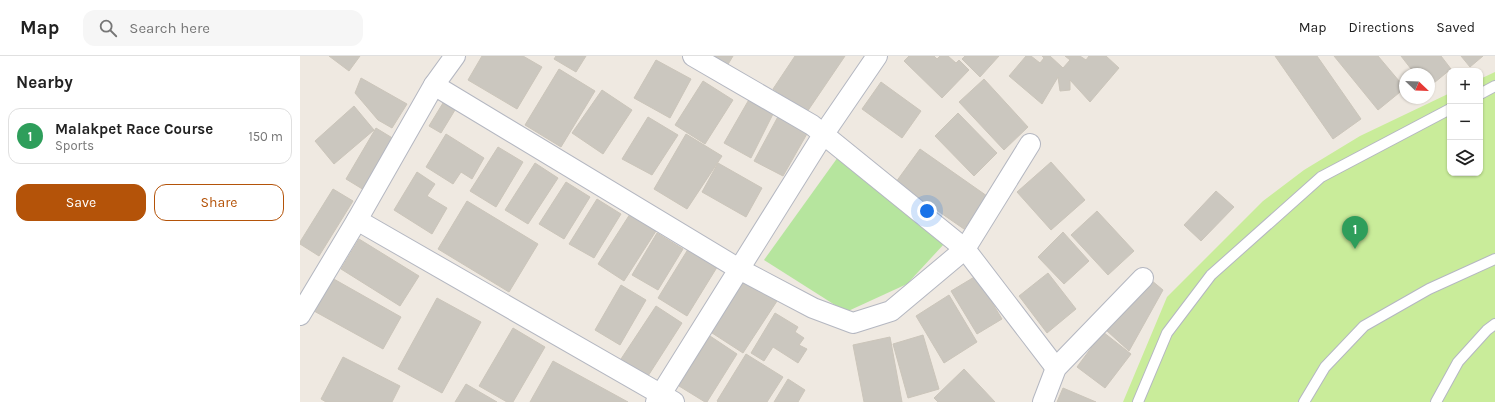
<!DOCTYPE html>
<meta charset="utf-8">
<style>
body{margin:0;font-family:Karla,sans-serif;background:#f6f6f6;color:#222}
.controls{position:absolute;right:12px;top:12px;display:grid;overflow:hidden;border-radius:8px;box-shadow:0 1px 3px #0004}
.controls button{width:36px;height:36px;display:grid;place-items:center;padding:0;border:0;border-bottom:1px solid #e0e0e0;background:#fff;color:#222;font:20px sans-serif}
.compass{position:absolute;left:1099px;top:12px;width:36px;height:36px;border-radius:50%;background:#fff;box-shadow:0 1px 3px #0004;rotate:113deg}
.you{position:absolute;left:627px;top:155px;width:14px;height:14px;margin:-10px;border:3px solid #fff;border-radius:50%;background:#1a73e8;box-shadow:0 0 0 6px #1a73e833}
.badge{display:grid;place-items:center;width:26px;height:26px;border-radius:50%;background:#b45309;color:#fff;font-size:13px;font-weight:700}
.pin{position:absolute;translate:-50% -33px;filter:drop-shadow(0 1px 2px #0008)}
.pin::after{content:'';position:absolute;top:21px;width:14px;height:12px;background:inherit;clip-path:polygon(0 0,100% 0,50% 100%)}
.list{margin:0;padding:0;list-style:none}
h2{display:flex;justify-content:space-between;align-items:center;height:52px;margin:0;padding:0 16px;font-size:17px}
h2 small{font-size:13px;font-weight:400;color:#767676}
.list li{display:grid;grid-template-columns:26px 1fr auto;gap:12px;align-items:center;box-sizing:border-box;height:56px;margin:0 8px 8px;padding:0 8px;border:1px solid #e0e0e0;border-radius:12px}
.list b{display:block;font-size:15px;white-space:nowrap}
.list p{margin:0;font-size:13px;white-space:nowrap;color:#767676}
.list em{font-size:13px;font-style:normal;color:#767676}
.actions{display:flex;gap:8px;padding:12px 16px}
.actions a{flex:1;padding:9px 0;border:1px solid #b45309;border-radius:12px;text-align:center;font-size:14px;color:#b45309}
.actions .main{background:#b45309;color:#fff}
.icon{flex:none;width:22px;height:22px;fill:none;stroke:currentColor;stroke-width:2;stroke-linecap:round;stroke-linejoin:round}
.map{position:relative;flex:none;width:1195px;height:346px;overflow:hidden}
header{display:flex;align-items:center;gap:24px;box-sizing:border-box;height:56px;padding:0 20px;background:#fff;border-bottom:1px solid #e0e0e0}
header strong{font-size:19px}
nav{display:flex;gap:22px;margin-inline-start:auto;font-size:14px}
.search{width:280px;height:36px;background:#f6f6f6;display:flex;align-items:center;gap:10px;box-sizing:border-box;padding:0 14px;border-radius:12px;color:#767676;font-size:15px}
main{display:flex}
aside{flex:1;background:#fff}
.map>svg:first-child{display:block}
.green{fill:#b6e59e}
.pitch{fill:#c9ec9a}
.building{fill:#cbc7bf;stroke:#cbc5ba}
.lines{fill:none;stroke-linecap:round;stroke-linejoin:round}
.service-casing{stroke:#b4b7c1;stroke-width:12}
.minor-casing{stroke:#b4b7c1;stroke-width:22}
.service{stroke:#fff;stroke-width:10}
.minor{stroke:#fff;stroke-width:20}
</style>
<header>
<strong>Map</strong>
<div class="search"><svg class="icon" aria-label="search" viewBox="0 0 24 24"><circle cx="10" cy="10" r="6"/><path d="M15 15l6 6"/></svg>Search here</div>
<nav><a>Map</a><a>Directions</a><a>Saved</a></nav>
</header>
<main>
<aside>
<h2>Nearby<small></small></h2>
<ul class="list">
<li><span class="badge" style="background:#2e9e5b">1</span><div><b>Malakpet Race Course</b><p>Sports</p></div><em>150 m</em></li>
</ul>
<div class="actions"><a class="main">Save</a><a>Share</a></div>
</aside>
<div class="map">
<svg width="1195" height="346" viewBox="0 0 1195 346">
<rect width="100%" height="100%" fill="#efe9e1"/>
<polygon class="green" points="538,101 644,188 607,228 546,256 464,204"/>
<polygon class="pitch" points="1195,16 1195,346 823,346 867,241 963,145 1004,114 1060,80 1150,37 1150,117 1180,117 1180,23"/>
<g class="building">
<polygon points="29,0 60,0 49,15"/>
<polygon points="182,0 223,0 242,11 217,53 168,24"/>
<polygon points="256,0 286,0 276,16 254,3"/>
<polygon points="412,0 433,0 427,10"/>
<polygon points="495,0 545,0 507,56 473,33"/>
<polygon points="609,0 634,0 637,3 640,0 648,0 656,7 659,4 669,14 642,42 604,5"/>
<polygon points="665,0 699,0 680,21 662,3"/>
<polygon points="726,0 731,0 740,7 744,2 742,0 750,0 763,12 770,4 765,0 780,0 786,4 789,0 806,0 819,12 790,46 770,24 770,34 760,35 758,21 742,48 709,20"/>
<polygon points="975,0 1017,0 1061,63 1033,83"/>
<polygon points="1034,0 1078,0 1105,32 1078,54"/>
<polygon points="1101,0 1141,0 1151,13 1129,31 1129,18 1115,18"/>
<polygon points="1161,0 1183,0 1170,11"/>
<polygon points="356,4 391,23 370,62 334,42"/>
<polygon points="259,13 295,35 261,91 225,69"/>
<polygon points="61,22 107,48 92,72 78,64 55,37"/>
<polygon points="684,23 728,71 704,94 659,46"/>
<polygon points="403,25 433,44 405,88 375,69"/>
<polygon points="581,26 621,55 602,82 562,53"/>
<polygon points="302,34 332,54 303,98 272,77"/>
<polygon points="451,40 475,54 451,102 424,87"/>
<polygon points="143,47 155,54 141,77 129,70"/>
<polygon points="54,50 74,74 34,108 15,85"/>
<polygon points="481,55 512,69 483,120 454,105"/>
<polygon points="658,57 697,97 674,120 635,80"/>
<polygon points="348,61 378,79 352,119 322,103"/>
<polygon points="76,72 94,83 64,134 46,123"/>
<polygon points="146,78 184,102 172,123 161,116 153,128 126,111"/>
<polygon points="386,78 422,100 387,153 354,133"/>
<polygon points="198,91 223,106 196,151 170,135"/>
<polygon points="620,93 687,140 664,173 596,126"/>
<polygon points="751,106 785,144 751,174 717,136"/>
<polygon points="235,107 258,122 228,168 205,154"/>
<polygon points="418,107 462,132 446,161 402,136"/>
<polygon points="117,116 135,128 127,140 147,152 132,178 94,154"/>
<polygon points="266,126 290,141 264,183 239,168"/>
<polygon points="33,133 53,145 19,200 0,188 0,186"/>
<polygon points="916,135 934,151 901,185 884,169"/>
<polygon points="297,143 321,158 294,202 269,188"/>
<polygon points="167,145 238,188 209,236 138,193"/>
<polygon points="797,155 834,195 808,219 771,179"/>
<polygon points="330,158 356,175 324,225 298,208"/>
<polygon points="763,176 789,205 764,228 738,201"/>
<polygon points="357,177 383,193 358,234 332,219"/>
<polygon points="59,183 119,220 100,250 41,213"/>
<polygon points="390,190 419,208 387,260 358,242"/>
<polygon points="748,217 776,253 747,277 719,240"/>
<polygon points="445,220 479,242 443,297 409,275"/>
<polygon points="676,220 702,263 677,278 651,235"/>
<polygon points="32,222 101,261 83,293 14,255"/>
<polygon points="851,224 863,234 829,295 806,274"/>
<polygon points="321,229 346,244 320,289 295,274"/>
<polygon points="649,239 677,286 644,307 616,260"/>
<polygon points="137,242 181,266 142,337 98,313"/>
<polygon points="356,250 382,267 348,320 321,303"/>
<polygon points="475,257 498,271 495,276 504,282 499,289 507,293 498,307 473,291 464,305 451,297"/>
<polygon points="213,272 245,291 213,346 207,346 179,330"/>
<polygon points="803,276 831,298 805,332 777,311"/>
<polygon points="623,279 639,333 608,342 593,288"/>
<polygon points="410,280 437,298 407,346 405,346 379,330"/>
<polygon points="590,281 602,346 564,346 553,289"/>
<polygon points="446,298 483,321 467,346 418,346 417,345"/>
<polygon points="43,301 100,330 92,346 26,346 21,343"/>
<polygon points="253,305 328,346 230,346"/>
<polygon points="664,313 695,346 638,346 634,342"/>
<polygon points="488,323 505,334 498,346 474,346"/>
<polygon points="166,328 197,346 155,346"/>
<polygon points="763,332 796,346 757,346"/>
</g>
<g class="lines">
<g class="service-casing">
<g id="service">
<polyline points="1180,38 1195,30"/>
<polyline points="838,346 867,277 911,219 1021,121 1150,53"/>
<polyline points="1004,346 1025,311 1064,270 1129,233 1195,203"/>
<polyline points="1136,346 1158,306 1187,274 1195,268"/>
</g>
</g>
<g class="minor-casing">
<g id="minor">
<polyline points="393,0 512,69 665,193 756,312"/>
<polyline points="134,29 439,213 513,252 553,267 591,255 665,193 730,88"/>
<polyline points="57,164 374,346"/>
<polyline points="0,259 57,164 134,29 155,0"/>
<polyline points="356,346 523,79 577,0"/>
<polyline points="743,346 756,312 843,222"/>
</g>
</g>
<use href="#service" class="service"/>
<use href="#minor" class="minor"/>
</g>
</svg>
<div class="controls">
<button>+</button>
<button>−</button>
<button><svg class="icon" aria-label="layers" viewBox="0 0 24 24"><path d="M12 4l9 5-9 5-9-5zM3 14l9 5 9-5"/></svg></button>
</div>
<svg class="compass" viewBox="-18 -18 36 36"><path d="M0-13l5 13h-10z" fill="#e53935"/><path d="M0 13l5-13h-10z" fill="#767676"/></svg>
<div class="you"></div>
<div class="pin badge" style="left:1055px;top:193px;background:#2e9e5b">1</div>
</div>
</main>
